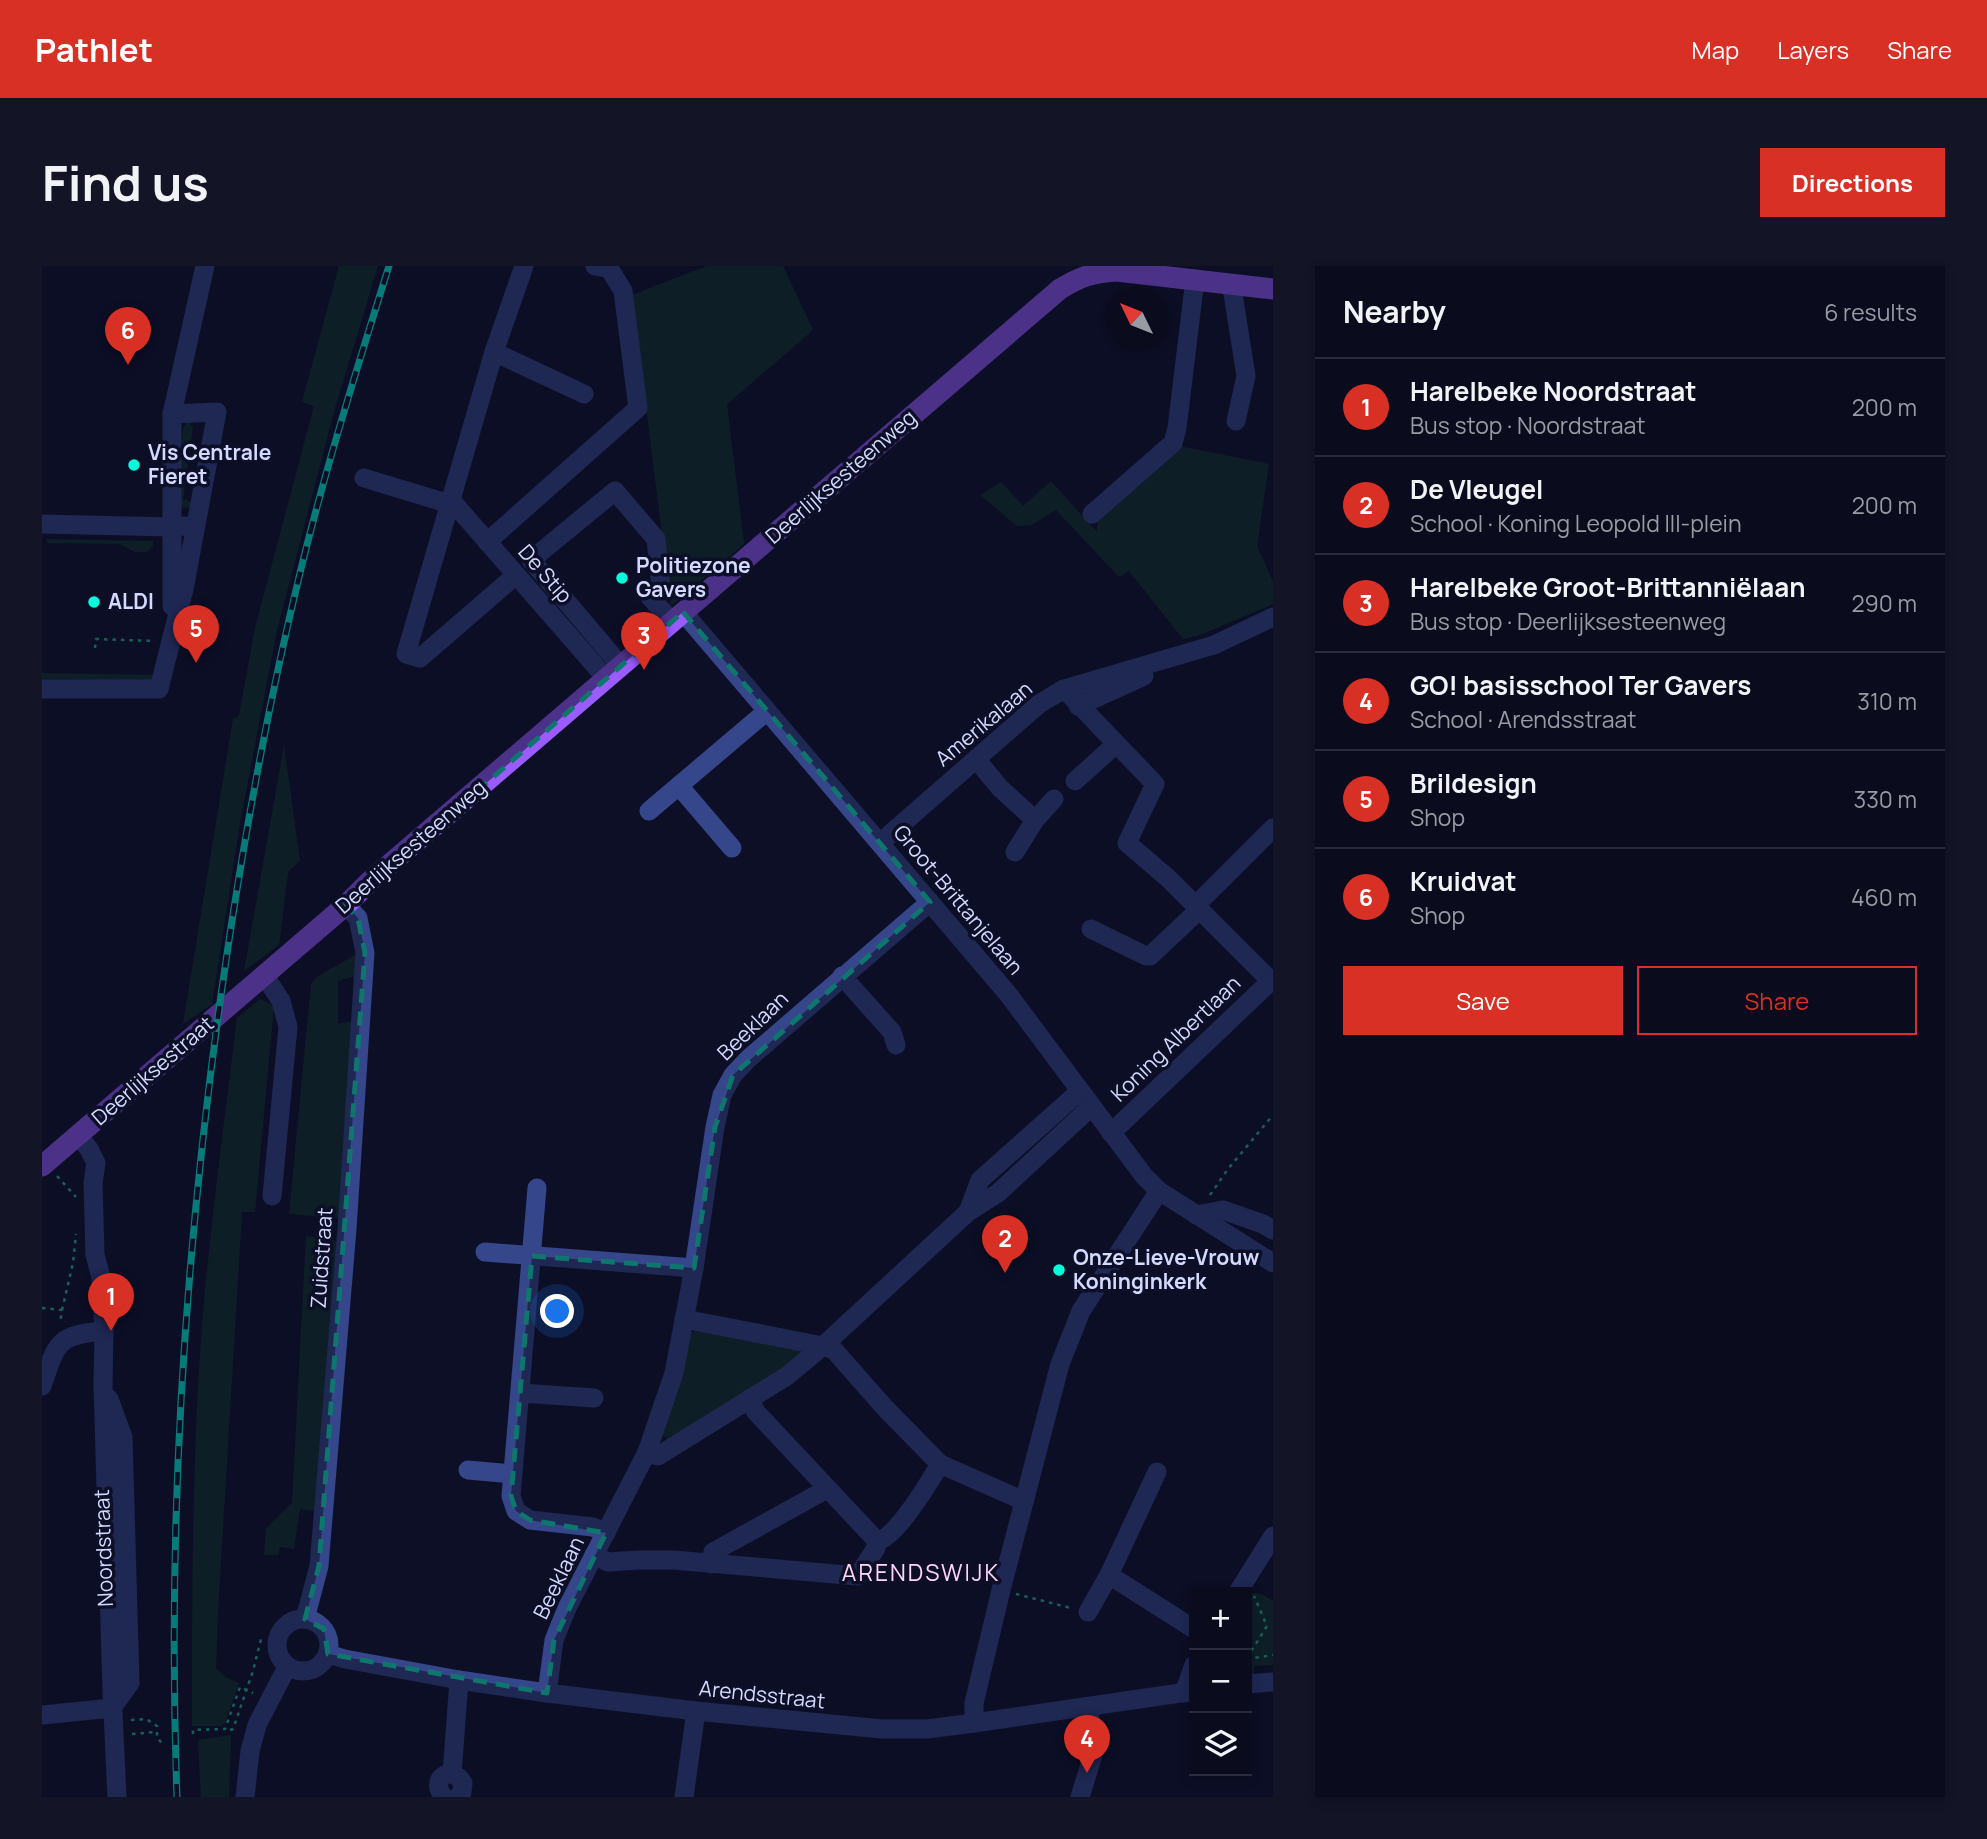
<!DOCTYPE html>
<meta charset="utf-8">
<style>
body{margin:0;font-family:Manrope,sans-serif;background:#131426;color:#f1f3f6}
.controls{position:absolute;right:21px;bottom:21px;display:grid;overflow:hidden;border-radius:0px;box-shadow:0 4px 10px #0003}
.controls button{width:63px;height:63px;display:grid;place-items:center;padding:0;border:0;border-bottom:2px solid #2a2b3b;background:#0a0b1d;color:#f1f3f6;font:35px sans-serif}
.compass{position:absolute;left:1063px;top:21px;width:63px;height:63px;border-radius:50%;background:#0a0b1d;box-shadow:0 4px 10px #0003;rotate:313deg}
.you{position:absolute;left:516px;top:1046px;width:24px;height:24px;margin:-18px;border:5px solid #fff;border-radius:50%;background:#1a73e8;box-shadow:0 0 0 10px #1a73e833}
.badge{display:grid;place-items:center;width:46px;height:46px;border-radius:50%;background:#d93025;color:#fff;font-size:23px;font-weight:700}
.pin{position:absolute;translate:-50% -58px;filter:drop-shadow(0 2px 4px #0008)}
.pin::after{content:'';position:absolute;top:37px;width:24px;height:21px;background:inherit;clip-path:polygon(0 0,100% 0,50% 100%)}
.list{margin:0;padding:0;list-style:none}
h2{display:flex;justify-content:space-between;align-items:center;height:91px;margin:0;padding:0 28px;font-size:30px}
h2 small{font-size:23px;font-weight:400;color:#999ba4}
.list li{display:grid;grid-template-columns:46px 1fr auto;gap:21px;align-items:center;box-sizing:border-box;height:98px;padding:0 28px;border-top:2px solid #2a2b3b}
.list b{display:block;font-size:26px;white-space:nowrap}
.list p{margin:0;font-size:23px;white-space:nowrap;color:#999ba4}
.list em{font-size:23px;font-style:normal;color:#999ba4}
.actions{display:flex;gap:14px;padding:21px 28px}
.actions a{flex:1;padding:16px 0;border:2px solid #d93025;border-radius:0px;text-align:center;font-size:24px;color:#d93025}
.actions .main{background:#d93025;color:#fff}
.icon{flex:none;width:38px;height:38px;fill:none;stroke:currentColor;stroke-width:2;stroke-linecap:round;stroke-linejoin:round}
.map{position:relative;flex:none;width:1231px;height:1531px;overflow:hidden;border-radius:0px}
header{display:flex;align-items:center;gap:42px;box-sizing:border-box;height:98px;padding:0 35px;background:#d93025;color:#fff}
header strong{font-size:33px}
nav{display:flex;gap:38px;margin-inline-start:auto;font-size:24px}
.intro{display:flex;align-items:center;justify-content:space-between;box-sizing:border-box;height:168px;padding:0 42px}
h1{margin:0;font-size:49px}
.button{padding:18px 32px;border-radius:0px;background:#d93025;color:#fff;font-size:24px;font-weight:700}
main{display:flex;gap:42px;padding:0 42px}
aside{flex:1;background:#0a0b1d;border-radius:0px;box-shadow:0 4px 10px #0003}
.map>svg:first-child{display:block}
.green{fill:#103228}
.lines{fill:none;stroke-linecap:round;stroke-linejoin:round}
.path{stroke:#26c192;stroke-width:2.5;stroke-dasharray:3.5 5;stroke-linecap:butt}
.minor{stroke:#35468a;stroke-width:19}
.major{stroke:#9a5bff;stroke-width:21}
.rail-casing{stroke:#00ffdb;stroke-width:7}
.rail{stroke:#0d0f27;stroke-width:4.5;stroke-dasharray:13;stroke-linecap:butt}
.marked{fill:none;stroke:#0f766e;stroke-width:5;stroke-dasharray:14 9;stroke-linejoin:round}
.poi-dot{fill:#00ffdb;stroke:#0d0f27;stroke-width:2.5}
.labels{text-anchor:middle;stroke-width:7;stroke-linejoin:round;paint-order:stroke}
.poi-label{font-size:21px;font-weight:bold;fill:#d4d9ff;stroke:#0d0f27;text-anchor:start}
.street-label{font-size:21px;fill:#d4d9ff;stroke:#0d0f27}
.neighbourhood-label{font-size:23px;letter-spacing:2px;fill:#ffd6fa;stroke:#0d0f27}
</style>
<header>
<strong>Pathlet</strong>
<nav><a>Map</a><a>Layers</a><a>Share</a></nav>
</header>
<div class="intro"><h1>Find us</h1><a class="button">Directions</a></div>
<main>
<div class="map">
<svg width="1231" height="1531" viewBox="0 0 1231 1531">
<rect width="100%" height="100%" fill="#0d0f27"/>
<g class="green">
<polygon points="297,0 336,0 293,142 235,364 198,557 170,738 141,758 191,453 197,450 213,362 272,140 260,136"/>
<polygon points="665,0 741,0 771,64 685,138 702,278 629,340 590,29"/>
<polygon points="146,156 151,161 141,233 150,236 149,240 147,242 135,241 141,162"/>
<polygon points="1137,180 1227,198 1215,280 1231,316 1231,338 1158,369 1141,373 1087,305 1077,311 1014,244 989,259 975,260 938,229 959,216 981,240 1009,215 1055,266 1055,259 1057,251"/>
<polygon points="5,273 111,275 111,280 105,286 93,286 78,278 5,277"/>
<polygon points="0,403 1,407 113,409 111,415 0,413"/>
<polygon points="242,480 258,595 246,606 237,679 202,705"/>
<polygon points="315,688 314,710 296,715 296,758 311,755 299,952 247,948 269,718 276,710"/>
<path d="M218 733 232 740 213 946H200L176 1345 174 1402 183 1411 197 1417 183 1457 179 1460H150C150 1331 150 1202 159 1073 167 966 182 859 195 752Z"/>
<polygon points="264,970 292,974 296,977 274,1242 271,1245 258,1243 252,1283 238,1281 236,1289 222,1289 224,1263 250,1237"/>
<polygon points="653,1065 760,1081 762,1089 630,1175 619,1169 649,1067"/>
<polygon points="1205,1327 1219,1328 1231,1335 1231,1399 1212,1400 1212,1409 1205,1410 1205,1350 1211,1340 1205,1336"/>
<polygon points="189,1469 187,1531 159,1531 156,1474"/>
</g>
<g class="lines">
<g class="path">
<polyline points="53,382 54,373 112,375"/>
<polyline points="15,910 34,931"/>
<polyline points="1168,929 1186,903 1231,849"/>
<polyline points="0,1042 20,1044 18,1057"/>
<polyline points="20,1044 31,997 34,968"/>
<polyline points="974,1328 1029,1342"/>
<polyline points="1205,1392 1225,1360 1212,1330"/>
<polyline points="1205,1393 1231,1389"/>
<polyline points="89,1454 104,1453 115,1460 115,1471 121,1479"/>
<polyline points="188,1464 191,1463 211,1405 219,1373"/>
<polyline points="90,1468 112,1466"/>
<polyline points="151,1468 151,1464 183,1463 198,1421 211,1427"/>
</g>
<g class="minor">
<polyline points="1193,18 1191,28 1204,110 1194,155"/>
<polyline points="452,86 542,128"/>
<polyline points="130,148 163,0"/>
<polyline points="322,212 408,238"/>
<polyline points="409,234 564,412"/>
<polyline points="1050,248 1131,177 1135,162 1153,13"/>
<polyline points="0,258 130,261 130,148 175,146 142,323 117,423 0,423"/>
<polyline points="445,276 596,142 581,25 567,2 553,0"/>
<polyline points="474,309 378,392 364,388 452,86 482,0"/>
<polyline points="130,340 130,261 143,260"/>
<polyline points="641,346 966,728 1102,910 1117,925 1231,997"/>
<polyline points="579,400 489,294 573,225 614,273 619,322 608,331 630,356"/>
<polyline points="1022,423 1113,518 1085,577 1127,613 1229,715"/>
<polyline points="1036,440 1102,410"/>
<polyline points="934,493 958,522 993,554"/>
<polyline points="1033,515 1074,478"/>
<polyline points="637,520 690,582"/>
<polyline points="607,545 725,445"/>
<polyline points="838,577 997,438 1022,423 1172,379 1231,351"/>
<polyline points="973,586 993,554 1012,533"/>
<polyline points="1154,639 1231,562"/>
<polyline points="1049,663 1104,690 1108,690 1158,643"/>
<polyline points="222,709 239,735 246,761 230,930"/>
<polyline points="800,710 850,766 854,779"/>
<polyline points="1069,867 1231,713"/>
<polyline points="36,869 47,883 54,897 51,917 53,989 59,1011 62,1065 61,1119 70,1425 75,1531"/>
<polyline points="495,922 469,1230 474,1245 488,1254 551,1261 564,1267"/>
<polyline points="926,946 938,914 1038,825"/>
<polyline points="1154,949 1181,944 1221,958 1231,964"/>
<polyline points="443,986 652,1002"/>
<path d="M0 1120C15 1077 14 1069 62 1065"/>
<polyline points="479,1127 552,1132"/>
<polyline points="67,1133 81,1171 88,1417 70,1442"/>
<polyline points="707,1133 714,1146 835,1275"/>
<polyline points="605,1186 616,1190 745,1110 781,1080 642,1053"/>
<polyline points="426,1204 471,1208"/>
<polyline points="982,1235 898,1198 843,1142 792,1084 781,1080 926,946 956,927 1049,841"/>
<path d="M552 1289 566 1296 597 1294H632L816 1310 834 1282 835 1275C853 1274 888 1215 898 1198"/>
<polyline points="669,1298 671,1286 785,1223"/>
<polyline points="1067,1309 1152,1363"/>
<polyline points="1196,1326 1231,1270"/>
<polyline points="1046,1346 1067,1309 1115,1206"/>
<circle cx="261" cy="1379" r="26"/>
<polyline points="263,1353 277,1300 305,963 323,687 316,652 304,639"/>
<polyline points="286,1388 303,1393 417,1414 505,1427 654,1445 840,1463 885,1463 932,1457 1152,1425"/>
<polyline points="1205,1418 1231,1416"/>
<polyline points="505,1427 512,1374 525,1342 605,1186 632,1107 652,1002 673,861 680,829 691,809 706,793 888,636"/>
<polyline points="1142,1427 1152,1399"/>
<polyline points="0,1449 70,1442"/>
<polyline points="932,1457 932,1437 959,1324 1018,1098 1039,1045 1117,925"/>
<polyline points="410,1508 417,1414"/>
<polyline points="203,1531 208,1485 215,1459 245,1401"/>
<path d="M402 1531C386 1514 409 1497 421 1517L420 1526 416 1531"/>
<polyline points="642,1531 654,1445"/>
<polyline points="1038,1531 1051,1489 1047,1441"/>
</g>
<path class="major" d="M0 900 304 639 327 616 1018 23C1038 11 1051 6 1075 5L1231 23"/>
<g class="rail-casing">
<path id="rail" d="M135 1531C125 1263 142 994 179 729 199 587 224 447 258 307 283 204 315 102 347 0"/>
</g>
<use href="#rail" class="rail"/>
</g>
<path d="M0 0H1231V1531H0ZM641 346 888 636 691 809 673 861 652 1002 490 990 469 1230 474 1245 488 1254 564 1267 512 1374 505 1427 286 1388 282 1363 263 1353 277 1300 323 687 316 652 304 639Z" fill="#0d0f27" fill-opacity=".55" fill-rule="evenodd"/>
<path class="marked" d="M641 346 888 636 691 809 673 861 652 1002 490 990 469 1230 474 1245 488 1254 564 1267 512 1374 505 1427 286 1388 282 1363 263 1353 277 1300 323 687 316 652 304 639Z"/>
<g class="poi-dot">
<circle cx="92" cy="199" r="7"/>
<circle cx="580" cy="312" r="7"/>
<circle cx="52" cy="336" r="7"/>
<circle cx="1017" cy="1004" r="7"/>
</g>
<g class="labels">
<g class="poi-label">
<text x="106" y="194">Vis Centrale<tspan x="106" dy="24">Fieret</tspan></text>
<text x="594" y="307">Politiezone<tspan x="594" dy="24">Gavers</tspan></text>
<text x="66" y="343">ALDI</text>
<text x="1031" y="999">Onze-Lieve-Vrouw<tspan x="1031" dy="24">Koninginkerk</tspan></text>
</g>
<g class="street-label">
<text transform="translate(799 211) rotate(-41)" y="7">Deerlijksesteenweg</text>
<text transform="translate(503 308) rotate(49)" y="7">De Stip</text>
<text transform="translate(942 458) rotate(-40)" y="7">Amerikalaan</text>
<text transform="translate(369 581) rotate(-41)" y="7">Deerlijksesteenweg</text>
<text transform="translate(916 634) rotate(50)" y="7">Groot-Brittanjelaan</text>
<text transform="translate(711 760) rotate(-44)" y="7">Beeklaan</text>
<text transform="translate(1134 773) rotate(-44)" y="7">Koning Albertlaan</text>
<text transform="translate(111 805) rotate(-41)" y="7">Deerlijksestraat</text>
<text transform="translate(280 992) rotate(-86)" y="7">Zuidstraat</text>
<text transform="translate(62 1282) rotate(-92)" y="7">Noordstraat</text>
<text transform="translate(517 1312) rotate(-64)" y="7">Beeklaan</text>
<text transform="translate(720 1429) rotate(6)" y="7">Arendsstraat</text>
</g>
<g class="neighbourhood-label">
<text x="879" y="1315">ARENDSWIJK</text>
</g>
</g>
</svg>
<div class="controls">
<button>+</button>
<button>−</button>
<button><svg class="icon" aria-label="layers" viewBox="0 0 24 24"><path d="M12 4l9 5-9 5-9-5zM3 14l9 5 9-5"/></svg></button>
</div>
<svg class="compass" viewBox="-18 -18 36 36"><path d="M0-13l5 13h-10z" fill="#e53935"/><path d="M0 13l5-13h-10z" fill="#999ba4"/></svg>
<div class="you"></div>
<div class="pin badge" style="left:69px;top:1065px">1</div>
<div class="pin badge" style="left:963px;top:1007px">2</div>
<div class="pin badge" style="left:602px;top:404px">3</div>
<div class="pin badge" style="left:1045px;top:1507px">4</div>
<div class="pin badge" style="left:154px;top:397px">5</div>
<div class="pin badge" style="left:86px;top:99px">6</div>
</div>
<aside>
<h2>Nearby<small>6 results</small></h2>
<ul class="list">
<li><span class="badge">1</span><div><b>Harelbeke Noordstraat</b><p>Bus stop · Noordstraat</p></div><em>200 m</em></li>
<li><span class="badge">2</span><div><b>De Vleugel</b><p>School · Koning Leopold III-plein</p></div><em>200 m</em></li>
<li><span class="badge">3</span><div><b>Harelbeke Groot-Brittanniëlaan</b><p>Bus stop · Deerlijksesteenweg</p></div><em>290 m</em></li>
<li><span class="badge">4</span><div><b>GO! basisschool Ter Gavers</b><p>School · Arendsstraat</p></div><em>310 m</em></li>
<li><span class="badge">5</span><div><b>Brildesign</b><p>Shop</p></div><em>330 m</em></li>
<li><span class="badge">6</span><div><b>Kruidvat</b><p>Shop</p></div><em>460 m</em></li>
</ul>
<div class="actions"><a class="main">Save</a><a>Share</a></div>
</aside>
</main>
